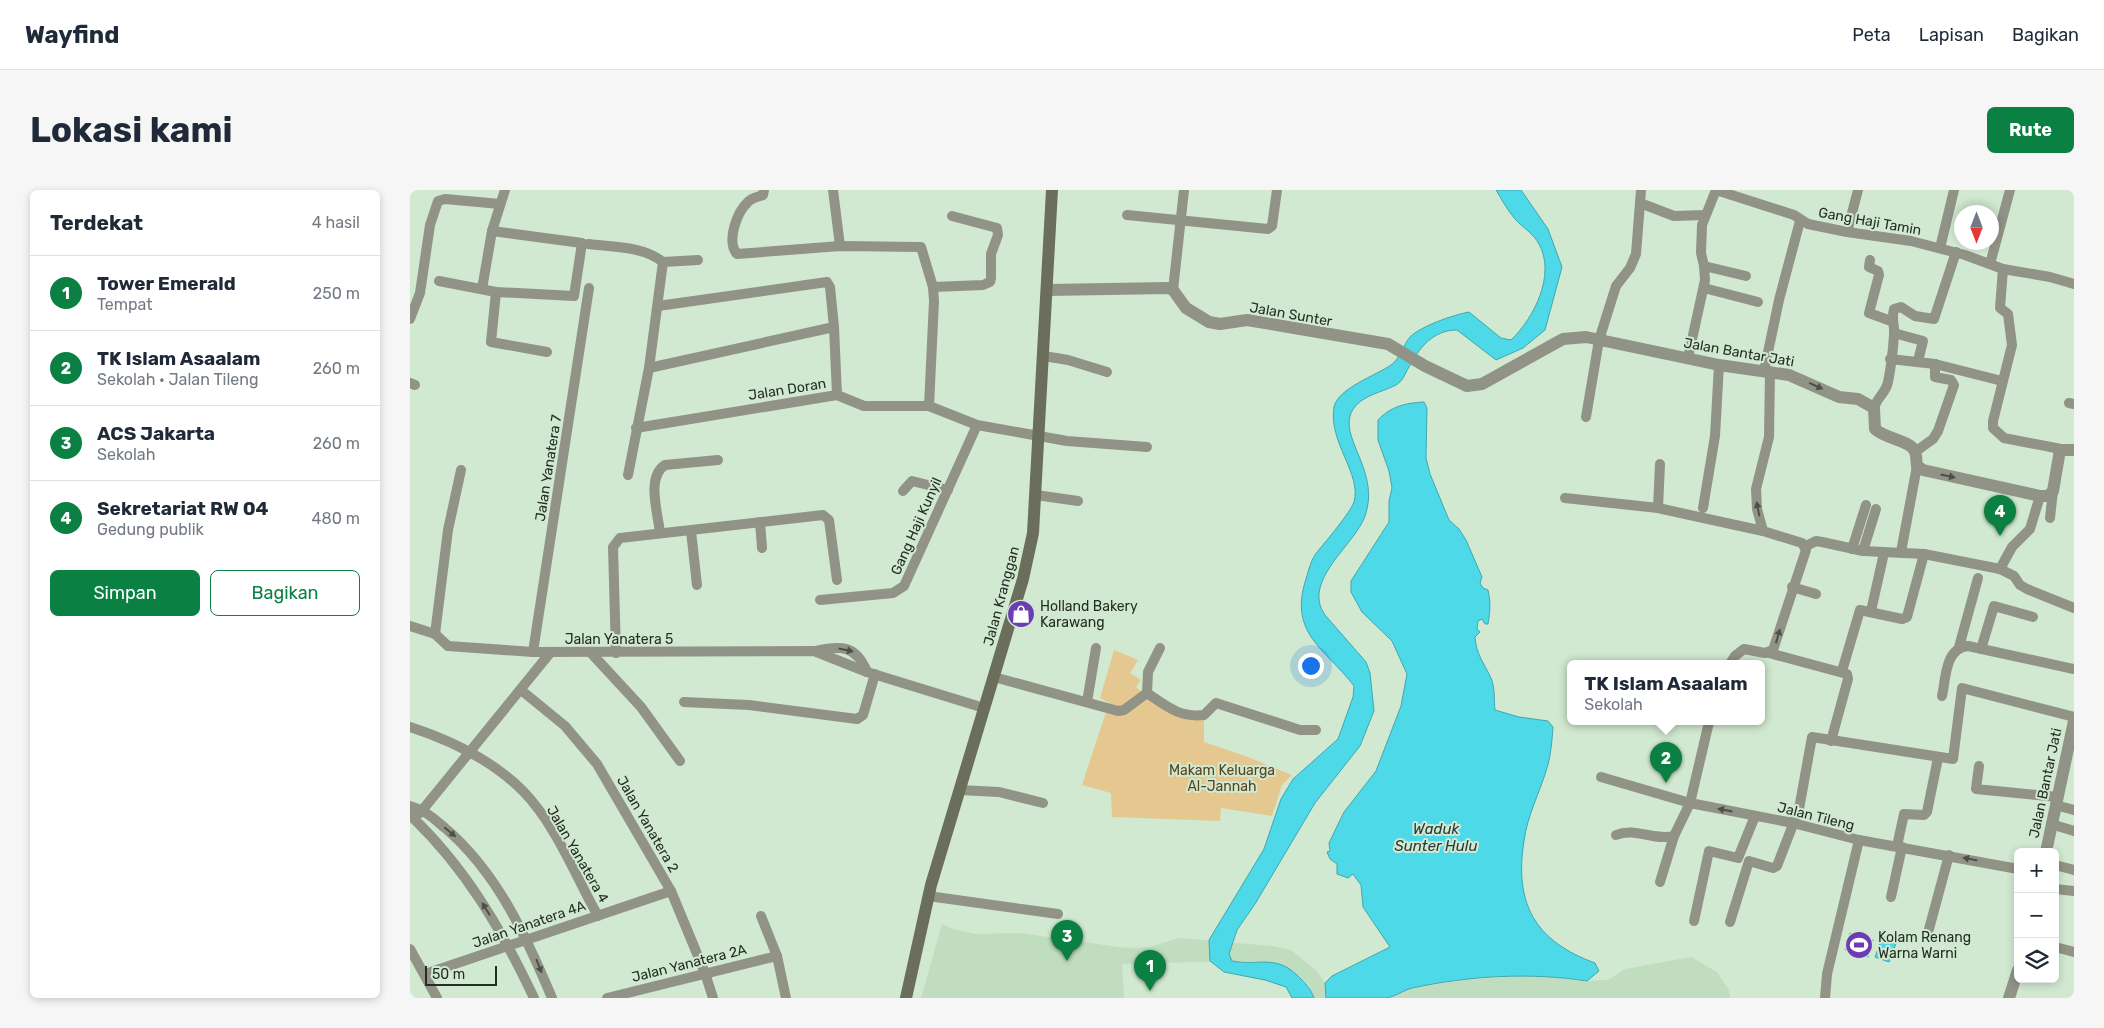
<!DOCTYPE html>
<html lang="id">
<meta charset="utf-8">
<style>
body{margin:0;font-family:Rubik,sans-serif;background:#f6f6f7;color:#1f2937}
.controls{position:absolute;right:15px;bottom:15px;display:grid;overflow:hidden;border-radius:8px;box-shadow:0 2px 8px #0003}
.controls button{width:45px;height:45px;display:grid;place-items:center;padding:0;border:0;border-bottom:1px solid #e0e1e3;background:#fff;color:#1f2937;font:25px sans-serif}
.compass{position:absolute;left:1544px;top:15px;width:45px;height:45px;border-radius:50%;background:#fff;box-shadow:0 2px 8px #0003;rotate:180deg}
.scale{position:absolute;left:15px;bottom:12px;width:72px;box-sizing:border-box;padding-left:5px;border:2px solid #252e25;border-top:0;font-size:14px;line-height:18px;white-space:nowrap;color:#252e25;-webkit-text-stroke:4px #d1e9d0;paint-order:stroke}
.you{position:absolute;left:900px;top:475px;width:18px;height:18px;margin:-12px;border:4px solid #fff;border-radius:50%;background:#1a73e8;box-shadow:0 0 0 8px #1a73e833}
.badge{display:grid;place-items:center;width:32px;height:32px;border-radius:50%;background:#0b8043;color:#fff;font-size:16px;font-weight:700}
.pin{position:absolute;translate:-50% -41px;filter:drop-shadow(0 1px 2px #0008)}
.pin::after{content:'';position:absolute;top:26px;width:18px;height:15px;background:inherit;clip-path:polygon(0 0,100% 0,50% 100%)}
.popup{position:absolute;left:1157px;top:470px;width:198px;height:65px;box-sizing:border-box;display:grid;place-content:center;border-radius:8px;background:#fff;filter:drop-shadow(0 1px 4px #0005);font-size:16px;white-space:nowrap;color:#747a83}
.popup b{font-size:19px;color:#1f2937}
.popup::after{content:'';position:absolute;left:50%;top:100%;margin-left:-10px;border:10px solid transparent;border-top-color:#fff}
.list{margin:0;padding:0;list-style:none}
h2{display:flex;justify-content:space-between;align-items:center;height:65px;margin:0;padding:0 20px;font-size:21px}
h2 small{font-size:16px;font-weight:400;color:#747a83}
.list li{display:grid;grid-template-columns:32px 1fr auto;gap:15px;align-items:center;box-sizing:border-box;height:75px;padding:0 20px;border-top:1px solid #e0e1e3}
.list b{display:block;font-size:19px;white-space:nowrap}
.list p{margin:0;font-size:16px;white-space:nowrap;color:#747a83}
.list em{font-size:16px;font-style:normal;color:#747a83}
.actions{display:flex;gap:10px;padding:15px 20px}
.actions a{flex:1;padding:11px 0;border:1px solid #0b8043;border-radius:8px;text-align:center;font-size:18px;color:#0b8043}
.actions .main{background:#0b8043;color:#fff}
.icon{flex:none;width:28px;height:28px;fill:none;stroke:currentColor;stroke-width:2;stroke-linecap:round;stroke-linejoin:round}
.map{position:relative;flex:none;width:1664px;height:808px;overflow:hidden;border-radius:8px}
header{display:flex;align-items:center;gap:30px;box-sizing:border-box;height:70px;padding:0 25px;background:#fff;border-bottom:1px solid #e0e1e3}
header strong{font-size:24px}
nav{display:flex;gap:28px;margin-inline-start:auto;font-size:18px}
.intro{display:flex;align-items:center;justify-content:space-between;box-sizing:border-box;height:120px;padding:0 30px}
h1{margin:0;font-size:35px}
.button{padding:12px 22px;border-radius:8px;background:#0b8043;color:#fff;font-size:18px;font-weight:700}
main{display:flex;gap:30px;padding:0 30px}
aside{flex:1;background:#fff;border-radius:8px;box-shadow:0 2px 8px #0003}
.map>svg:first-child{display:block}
.built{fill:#c0ddc0}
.green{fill:#e5c890}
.water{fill:#4ed9e9;stroke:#42a6ae}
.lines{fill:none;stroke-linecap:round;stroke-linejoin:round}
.minor{stroke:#919386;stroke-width:10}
.tertiary{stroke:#919386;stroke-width:12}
.secondary{stroke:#6c6e5c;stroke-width:12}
.oneway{fill:#4b5147}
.labels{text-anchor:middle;stroke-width:4;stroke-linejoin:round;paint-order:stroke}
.street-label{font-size:14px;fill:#252e25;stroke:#d1e9d0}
.poi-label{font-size:14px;fill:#252e25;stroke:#d1e9d0;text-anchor:start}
.park-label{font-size:14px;fill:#57441f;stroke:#d1e9d0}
.water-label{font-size:15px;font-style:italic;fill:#233a3d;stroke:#d1e9d0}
</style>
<header>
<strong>Wayfind</strong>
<nav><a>Peta</a><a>Lapisan</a><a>Bagikan</a></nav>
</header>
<div class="intro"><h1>Lokasi kami</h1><a class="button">Rute</a></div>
<main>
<aside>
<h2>Terdekat<small>4 hasil</small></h2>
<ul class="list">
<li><span class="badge">1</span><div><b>Tower Emerald</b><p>Tempat</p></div><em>250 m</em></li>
<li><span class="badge">2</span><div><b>TK Islam Asaalam</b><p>Sekolah · Jalan Tileng</p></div><em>260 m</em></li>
<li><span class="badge">3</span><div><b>ACS Jakarta</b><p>Sekolah</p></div><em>260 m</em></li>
<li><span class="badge">4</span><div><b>Sekretariat RW 04</b><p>Gedung publik</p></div><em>480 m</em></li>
</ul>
<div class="actions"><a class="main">Simpan</a><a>Bagikan</a></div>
</aside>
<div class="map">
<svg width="1664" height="808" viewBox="0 0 1664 808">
<rect width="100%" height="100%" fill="#d1e9d0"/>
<g class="built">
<polygon points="532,734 546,740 567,744 610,743 716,758 740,757 769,748 862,756 881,760 907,781 915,793 916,808 904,808 900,796 883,781 845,771 822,771 712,774 714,808 511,808"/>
<polygon points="1281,767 1307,782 1319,800 1320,808 978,808 1000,798 1055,790 1128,785 1177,791 1198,790 1215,779"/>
</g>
<polygon class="green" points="704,460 728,470 720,483 731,490 726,497 751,516 794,530 794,552 838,567 882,585 872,595 862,626 811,618 810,631 702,627 701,603 672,595 699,513 690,508"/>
<g class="water">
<path d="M1086 0H1111L1138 39 1152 77 1135 140 1113 158 1086 170 1047 140C1023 140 1009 158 999 177 994 185 994 190 986 195 971 203 946 206 940 226 933 252 970 284 955 326 945 355 891 391 915 425L956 472 960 483 964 521 950 556 905 613 845 714 827 740 819 764 822 771C848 776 866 764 888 786 896 794 900 797 904 808H882L876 797 855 790 814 782 800 771 799 750 854 659 871 609 883 589 928 549 943 507 944 496C916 459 878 444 896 389 899 379 901 369 908 361 916 351 940 323 944 312 952 284 918 252 924 217 928 198 967 185 981 175 990 169 993 155 1000 147 1011 136 1043 125 1059 122L1091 148 1101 150C1124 128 1146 85 1129 54 1124 44 1112 37 1105 29 1098 21 1092 10 1086 0Z"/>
<path d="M1014 212 1017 218 1016 268 1020 284 1039 330 1049 339 1056 350 1072 387 1070 393 1073 398 1078 400C1081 413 1080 422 1078 434H1075L1072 429 1068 431 1067 439 1070 442 1065 447C1066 464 1074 473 1081 488 1085 497 1084 511 1085 520L1109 527 1138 531 1143 537C1142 550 1141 565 1137 578 1130 602 1117 626 1114 651 1104 714 1125 751 1185 773L1189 781 1177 791C1120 782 1059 786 1002 798 994 800 986 806 977 808 959 808 935 808 916 808L915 793 922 786 980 757 953 717 951 695 943 684 938 688 927 684V674L920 669 917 662 920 661 919 653 934 622 966 581 991 516 997 484 982 451 952 422 941 402V391L979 332V311L982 298 979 281 968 250V230C981 216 996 213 1014 212Z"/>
<polygon points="1440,743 1463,750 1458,767 1435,760"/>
<polygon points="1473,746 1487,751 1479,772 1465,767"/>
</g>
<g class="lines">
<g class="minor">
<path d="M354 0 353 5C348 7 341 8 338 12 327 22 316 51 327 64L430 56 511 57 523 97 524 111 519 216"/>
<polyline points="423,0 430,56"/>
<polyline points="1230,13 1264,26 1295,25"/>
<polyline points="717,25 858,39 862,36 867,0"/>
<polyline points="1437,42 1448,0"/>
<path d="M178 54C202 57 233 56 253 72L239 178 218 285"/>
<polyline points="1530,58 1544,0"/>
<polyline points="1460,70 1459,77 1468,81 1469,85 1459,123 1481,131"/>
<polyline points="253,72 288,70"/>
<polyline points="1580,74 1600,0"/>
<polyline points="1294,76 1336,86"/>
<polyline points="1593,79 1590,118 1598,124 1602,155 1583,231 1583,238 1594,248 1651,259"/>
<polyline points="29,91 86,102 164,106 172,53 82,41"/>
<polyline points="523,97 573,95 580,92 581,88 581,64 588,45 587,38 542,26"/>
<polyline points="1294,98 1348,112"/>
<polyline points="72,99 82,41 95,0"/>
<polyline points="763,100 774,0"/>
<polyline points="86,102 81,152 137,162"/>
<polyline points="248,116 417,92 420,97 424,137 427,205"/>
<polyline points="0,129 10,103 20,35 28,11 35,9 90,14"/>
<polyline points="1484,143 1513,151 1508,171"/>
<polyline points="634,166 658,170 697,182"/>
<polyline points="1278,168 1295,90 1294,76 1291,63 1292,35 1306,0 1384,25 1398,34 1437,42 1501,51 1555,65 1593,79 1640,87 1664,94"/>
<polyline points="1480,169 1525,174 1592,191"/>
<polyline points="239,178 424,137"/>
<polyline points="1354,181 1369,110 1390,31"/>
<polyline points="0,193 5,195"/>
<polyline points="1659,213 1664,214"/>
<path d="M1464 218C1467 207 1476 203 1478 192 1481 177 1483 161 1484 145 1485 136 1481 129 1484 119L1491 117 1505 126 1524 129 1546 62"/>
<polyline points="1176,227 1189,150 1206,96 1220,78 1226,64 1231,0"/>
<polyline points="226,238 427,205 454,216 519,216 567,235 657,251 737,257"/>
<polyline points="1505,262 1523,249 1528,241 1544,195 1541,190 1525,187 1525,174"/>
<polyline points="493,301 502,291 538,300"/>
<polyline points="626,305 668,311"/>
<polyline points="1155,308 1248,318 1353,341"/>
<polyline points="1248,318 1250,274"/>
<polyline points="1293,318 1305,246 1309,175"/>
<polyline points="1640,328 1643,301"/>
<polyline points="350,332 352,358"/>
<polyline points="281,341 287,395"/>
<path d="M250 343C248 323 236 287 255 275L308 270"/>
<polyline points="1396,356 1406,351 1412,352 1453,361 1514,364 1590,379 1604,386 1610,395 1617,399 1664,418"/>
<polyline points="1442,359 1456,315"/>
<polyline points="1453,361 1466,319"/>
<polyline points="1491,362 1507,276"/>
<polyline points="1590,379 1602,357 1620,339 1630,306"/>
<polyline points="1382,397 1406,404"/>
<polyline points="410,410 483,403 494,396 567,235"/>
<polyline points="1461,421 1474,363"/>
<polyline points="0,436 25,444 38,456 123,462 404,461 457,482 574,518"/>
<polyline points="25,444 38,340 51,280"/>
<polyline points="1549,457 1568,388"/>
<polyline points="1571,459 1584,416 1623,427"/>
<path d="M405 461C431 455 446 455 457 482"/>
<polyline points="123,462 179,98"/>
<polyline points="206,463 203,357 210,348 413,325 419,330 427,390"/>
<polyline points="1359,463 1437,484 1438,489 1421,551"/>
<polyline points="182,464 231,517 270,571"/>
<polyline points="1320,474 1325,466 1334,459 1355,463 1363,460 1396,360 1392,353 1353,341 1347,319 1346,299 1359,247 1360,181"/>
<polyline points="1432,481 1450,420 1492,429 1497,427 1514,364"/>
<path d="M584 487 708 521 714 520 737 503C756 516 770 528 794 525L806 513 890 540H906"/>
<polyline points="111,500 155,536 187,574 261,701 295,783 303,808"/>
<polyline points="737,503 738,482 750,458"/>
<path d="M1532 506C1536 488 1535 458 1558 456L1664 479"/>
<polyline points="274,512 339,515 447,529 453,525 465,484"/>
<polyline points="677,512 686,458"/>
<polyline points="1299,532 1280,613 1383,633 1449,650 1608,679"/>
<path d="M0 537C40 550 83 571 113 601 146 635 165 685 188 726"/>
<polyline points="1569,576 1566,599 1647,607"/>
<polyline points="1191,587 1280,613 1264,646 1250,692"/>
<polyline points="549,600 589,602 633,613"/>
<polyline points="1645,615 1664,620"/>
<path d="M0 616C15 620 23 628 35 638 87 682 116 746 142 808"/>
<polyline points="10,623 140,463"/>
<path d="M0 625C55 677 92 740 124 808"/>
<polyline points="1641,634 1664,641"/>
<path d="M1206 645C1225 637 1244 651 1264 646"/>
<polyline points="1487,656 1494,624 1514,625 1517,622 1528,568"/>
<polyline points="1645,675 1664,680"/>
<polyline points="1645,699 1664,701"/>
<polyline points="518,706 648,724"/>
<polyline points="1481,707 1492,657"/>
<polyline points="351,726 367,766 376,808"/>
<polyline points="1284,731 1299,661 1328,668 1345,626"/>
<polyline points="1320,732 1339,671 1363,678 1367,676 1389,619 1402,547 1543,569 1552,498 1664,527"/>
<polyline points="1519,739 1539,665"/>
<polyline points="1645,757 1664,762"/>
<polyline points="0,759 27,808"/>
<polyline points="15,784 261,701"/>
<polyline points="197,808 367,766"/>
<polyline points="1415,808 1417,784 1449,650"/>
</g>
<g class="tertiary">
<path d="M637 100 758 98 763 100 776 118 799 132 810 134 837 130 978 154 1015 176 1057 196 1072 194 1153 149 1176 147 1309 175 1379 185 1429 207 1448 209 1464 218 1465 239C1474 248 1500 251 1504 260 1507 264 1506 271 1507 276L1513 280 1630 306H1638L1643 301 1650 260H1664"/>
<polyline points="1636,662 1664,531"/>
<polyline points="1599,808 1608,780"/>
</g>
<polyline class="secondary" points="496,808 521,695 613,389 623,343 642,0"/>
</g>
<defs><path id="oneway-solid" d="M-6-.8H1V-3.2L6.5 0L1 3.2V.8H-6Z" transform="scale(1.25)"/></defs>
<g class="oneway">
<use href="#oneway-solid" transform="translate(1406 196) rotate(24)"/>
<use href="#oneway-solid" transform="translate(1538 286) rotate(12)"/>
<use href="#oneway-solid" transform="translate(1348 319) rotate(-101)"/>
<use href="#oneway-solid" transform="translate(1368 446) rotate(-74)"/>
<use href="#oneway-solid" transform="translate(436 460) rotate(12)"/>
<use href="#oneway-solid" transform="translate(1315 620) rotate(-169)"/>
<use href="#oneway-solid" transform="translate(40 642) rotate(40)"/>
<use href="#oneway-solid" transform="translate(1560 669) rotate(-169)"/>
<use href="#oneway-solid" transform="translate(76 719) rotate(-122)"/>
<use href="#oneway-solid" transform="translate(129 776) rotate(68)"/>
</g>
<defs>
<g id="shop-disc" transform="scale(1.4375)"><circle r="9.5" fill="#6d3cb3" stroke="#d1e9d0"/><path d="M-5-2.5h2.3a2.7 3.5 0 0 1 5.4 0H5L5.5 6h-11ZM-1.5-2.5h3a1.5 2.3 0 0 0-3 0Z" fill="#fff"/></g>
<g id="stadium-disc" transform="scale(1.4375)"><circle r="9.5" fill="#6d3cb3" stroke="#d1e9d0"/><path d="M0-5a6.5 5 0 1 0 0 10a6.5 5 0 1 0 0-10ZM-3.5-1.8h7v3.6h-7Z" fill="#fff"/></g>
</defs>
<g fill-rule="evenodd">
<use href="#shop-disc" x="611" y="424"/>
<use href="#stadium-disc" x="1449" y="755"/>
</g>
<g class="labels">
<g class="street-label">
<text transform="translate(1460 31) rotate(10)" y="5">Gang Haji Tamin</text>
<text transform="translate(881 124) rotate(10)" y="5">Jalan Sunter</text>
<text transform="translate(1329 162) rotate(10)" y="5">Jalan Bantar Jati</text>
<text transform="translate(377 199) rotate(-9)" y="5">Jalan Doran</text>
<text transform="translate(138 278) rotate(-81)" y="5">Jalan Yanatera 7</text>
<text transform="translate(506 336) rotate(-66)" y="5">Gang Haji Kunyil</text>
<text transform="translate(591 406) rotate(-75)" y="5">Jalan Kranggan</text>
<text x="209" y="454">Jalan Yanatera 5</text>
<text transform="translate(1635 593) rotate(-78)" y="5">Jalan Bantar Jati</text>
<text transform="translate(1406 626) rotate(14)" y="5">Jalan Tileng</text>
<text transform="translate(238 634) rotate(60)" y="5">Jalan Yanatera 2</text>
<text transform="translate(168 664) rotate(60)" y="5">Jalan Yanatera 4</text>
<text transform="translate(119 734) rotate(-19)" y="5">Jalan Yanatera 4A</text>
<text transform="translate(279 773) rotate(-14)" y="5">Jalan Yanatera 2A</text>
</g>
<g class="poi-label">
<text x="630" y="421">Holland Bakery<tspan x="630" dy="16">Karawang</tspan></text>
<text x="1468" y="752">Kolam Renang<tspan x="1468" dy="16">Warna Warni</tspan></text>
</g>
<g class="park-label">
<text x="812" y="585">Makam Keluarga<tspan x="812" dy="16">Al-Jannah</tspan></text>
</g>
<g class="water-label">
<text x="1026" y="644">Waduk<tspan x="1026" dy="17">Sunter Hulu</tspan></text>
</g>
</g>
</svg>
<div class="controls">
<button>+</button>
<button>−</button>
<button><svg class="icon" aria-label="layers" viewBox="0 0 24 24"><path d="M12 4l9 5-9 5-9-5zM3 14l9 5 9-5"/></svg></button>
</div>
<svg class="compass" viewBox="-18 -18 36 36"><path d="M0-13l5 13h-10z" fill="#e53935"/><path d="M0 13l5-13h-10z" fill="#747a83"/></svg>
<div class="scale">50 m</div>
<div class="you"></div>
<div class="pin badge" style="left:740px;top:801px">1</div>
<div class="pin badge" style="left:1256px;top:593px">2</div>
<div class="popup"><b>TK Islam Asaalam</b>Sekolah</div>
<div class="pin badge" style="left:657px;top:771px">3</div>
<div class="pin badge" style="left:1590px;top:346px">4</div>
</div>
</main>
